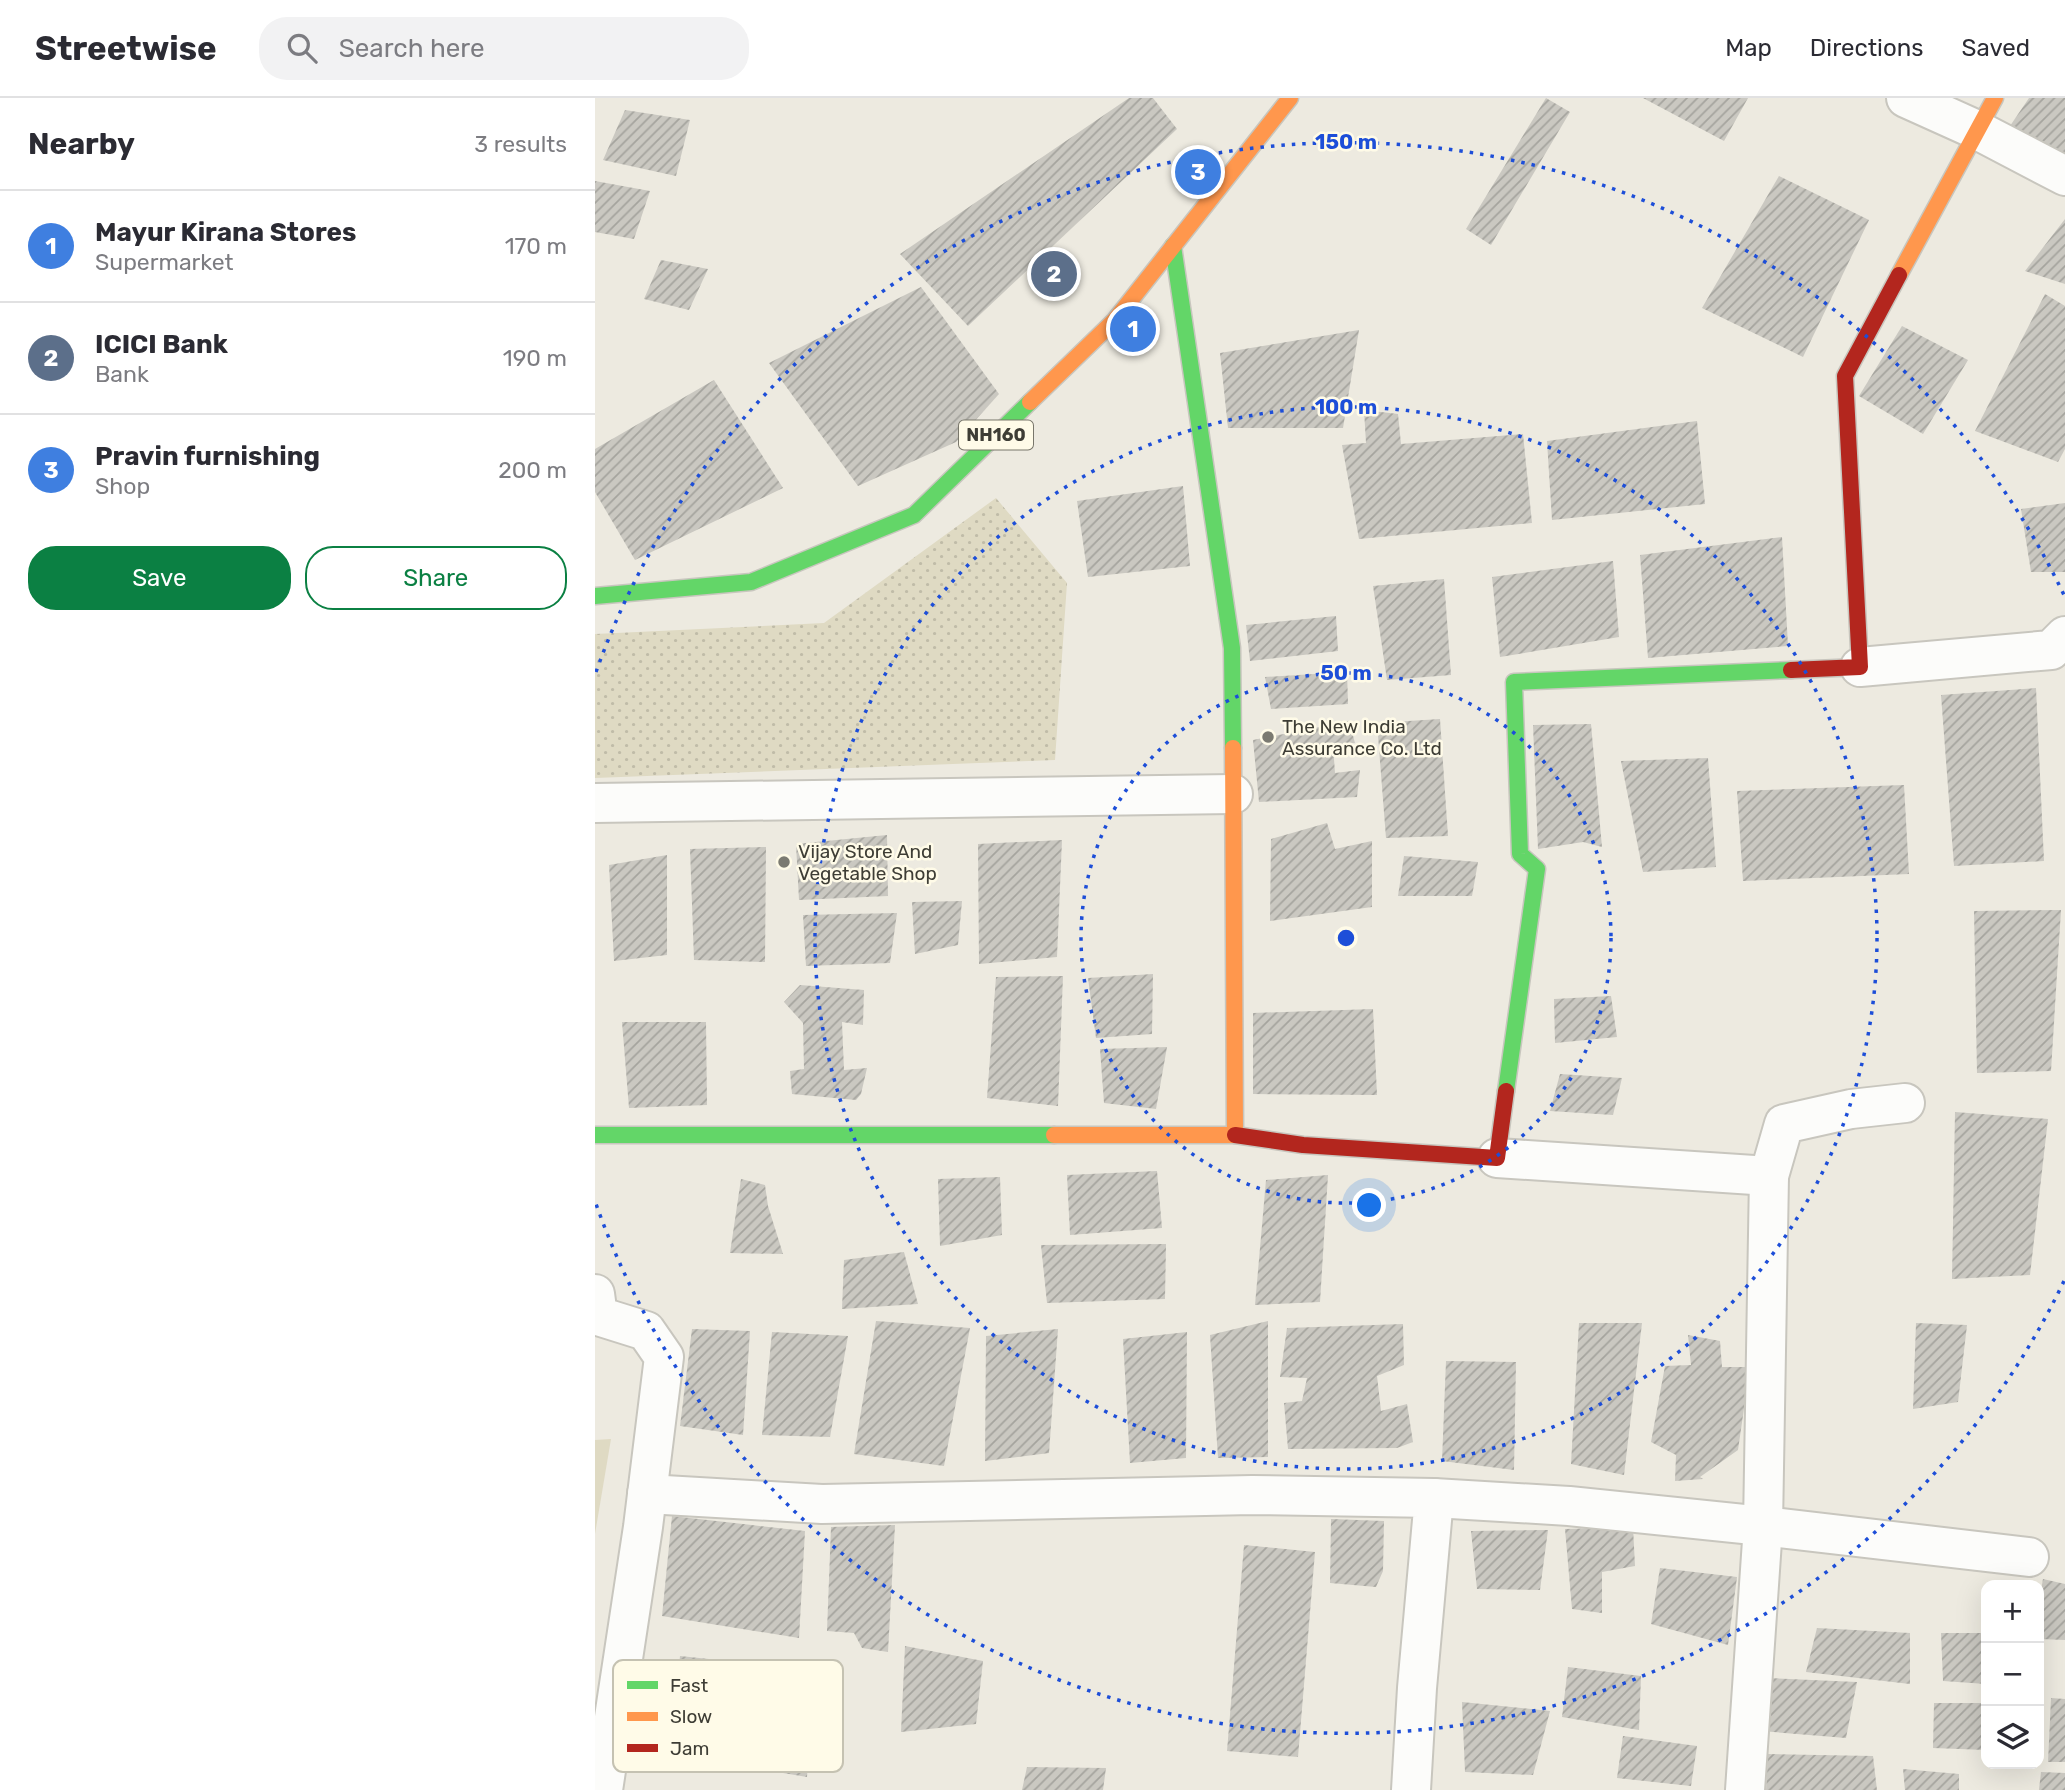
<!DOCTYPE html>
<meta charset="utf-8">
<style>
body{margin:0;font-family:Rubik,sans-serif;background:#f2f2f3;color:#2b2b33}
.controls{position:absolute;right:21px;bottom:21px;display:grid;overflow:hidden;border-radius:14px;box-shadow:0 7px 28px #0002}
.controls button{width:63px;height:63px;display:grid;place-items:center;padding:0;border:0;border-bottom:2px solid #e1e1e2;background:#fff;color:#2b2b33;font:35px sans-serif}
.you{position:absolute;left:775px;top:1108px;width:24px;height:24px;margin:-18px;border:5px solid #fff;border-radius:50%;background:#1a73e8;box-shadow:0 0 0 10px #1a73e833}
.badge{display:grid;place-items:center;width:46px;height:46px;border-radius:50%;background:#0b8043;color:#fff;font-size:23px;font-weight:700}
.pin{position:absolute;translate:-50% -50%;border:4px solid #fff;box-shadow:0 2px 7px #0006}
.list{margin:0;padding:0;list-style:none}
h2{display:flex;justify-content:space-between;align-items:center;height:91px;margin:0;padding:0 28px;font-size:30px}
h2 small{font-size:23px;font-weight:400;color:#7c7c81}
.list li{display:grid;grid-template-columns:46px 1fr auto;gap:21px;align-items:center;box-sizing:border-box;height:112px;padding:0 28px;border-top:2px solid #e1e1e2}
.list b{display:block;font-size:26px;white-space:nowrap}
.list p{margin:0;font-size:23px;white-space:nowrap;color:#7c7c81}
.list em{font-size:23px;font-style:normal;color:#7c7c81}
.actions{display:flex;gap:14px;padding:21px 28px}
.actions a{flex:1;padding:16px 0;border:2px solid #0b8043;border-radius:28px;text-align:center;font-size:24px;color:#0b8043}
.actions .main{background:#0b8043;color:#fff}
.icon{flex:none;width:38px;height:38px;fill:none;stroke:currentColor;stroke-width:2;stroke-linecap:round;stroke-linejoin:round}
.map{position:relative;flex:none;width:1470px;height:1692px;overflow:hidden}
header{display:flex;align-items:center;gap:42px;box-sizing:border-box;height:98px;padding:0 35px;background:#fff;border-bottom:2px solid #e1e1e2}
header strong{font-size:33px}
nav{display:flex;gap:38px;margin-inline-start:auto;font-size:24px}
.search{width:490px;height:63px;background:#f2f2f3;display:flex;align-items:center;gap:18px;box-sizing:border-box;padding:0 24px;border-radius:28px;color:#7c7c81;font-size:26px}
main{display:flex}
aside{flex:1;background:#fff}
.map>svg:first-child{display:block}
.park{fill:url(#park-dots)}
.pitch{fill:#dfdac3}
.building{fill:url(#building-hatch)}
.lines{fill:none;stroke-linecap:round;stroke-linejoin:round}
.street-casing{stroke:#c8c6be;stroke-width:42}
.fast-casing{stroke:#c8c6be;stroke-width:19}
.slow-casing{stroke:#c8c6be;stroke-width:19}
.jam-casing{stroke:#c8c6be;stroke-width:19}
.street{stroke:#fcfcfa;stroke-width:38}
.fast{stroke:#63d668;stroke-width:16}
.slow{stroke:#ff974d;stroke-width:16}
.jam{stroke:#b3261e;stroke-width:16}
.ring{fill:none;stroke:#1d4ed8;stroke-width:3.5;stroke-dasharray:3.5 7}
.poi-dot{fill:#7b7a71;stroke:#fffbe8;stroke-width:2.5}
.labels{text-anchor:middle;stroke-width:5;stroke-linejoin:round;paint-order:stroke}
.shield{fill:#fffbe8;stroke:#78766b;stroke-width:2}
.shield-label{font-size:18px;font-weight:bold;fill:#3e3d35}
.poi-label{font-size:19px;fill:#3e3d35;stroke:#fffbe8;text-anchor:start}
.key{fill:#fffbe8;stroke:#c5c2b2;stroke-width:2}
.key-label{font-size:19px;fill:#3e3d35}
.centre{fill:#1d4ed8;stroke:#fffbe8;stroke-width:3.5}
.ring-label{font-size:21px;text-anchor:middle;font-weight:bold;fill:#1d4ed8;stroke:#fffbe8;stroke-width:5;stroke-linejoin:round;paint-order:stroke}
</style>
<header>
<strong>Streetwise</strong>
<div class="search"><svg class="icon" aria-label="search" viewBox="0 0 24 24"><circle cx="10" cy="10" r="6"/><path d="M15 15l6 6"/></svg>Search here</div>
<nav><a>Map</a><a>Directions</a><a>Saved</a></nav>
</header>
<main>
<aside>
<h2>Nearby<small>3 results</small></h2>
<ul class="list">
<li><span class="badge" style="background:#3f7fe0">1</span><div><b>Mayur Kirana Stores</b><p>Supermarket</p></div><em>170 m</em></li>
<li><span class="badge" style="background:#5c6f8a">2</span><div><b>ICICI Bank</b><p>Bank</p></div><em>190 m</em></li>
<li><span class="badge" style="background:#3f7fe0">3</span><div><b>Pravin furnishing</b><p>Shop</p></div><em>200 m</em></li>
</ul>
<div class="actions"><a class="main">Save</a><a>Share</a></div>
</aside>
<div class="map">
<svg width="1470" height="1692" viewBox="0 0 1470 1692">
<defs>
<pattern id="park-dots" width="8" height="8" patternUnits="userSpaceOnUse" patternTransform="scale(1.75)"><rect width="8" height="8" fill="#dfdac3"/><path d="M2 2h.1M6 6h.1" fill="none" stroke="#c0bca8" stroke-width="1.8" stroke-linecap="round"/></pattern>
<pattern id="building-hatch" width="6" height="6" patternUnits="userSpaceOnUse" patternTransform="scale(1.75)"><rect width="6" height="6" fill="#cac8c1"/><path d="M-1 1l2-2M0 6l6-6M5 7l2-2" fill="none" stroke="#a5a49e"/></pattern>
</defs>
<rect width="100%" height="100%" fill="#edeae0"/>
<polygon class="park" points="401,400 472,485 460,662 0,680 0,536 229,525"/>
<polygon class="pitch" points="16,1341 0,1436 0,1342"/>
<g class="building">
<polygon points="534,0 558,0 582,31 373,228 305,156"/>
<polygon points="951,0 975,14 896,147 871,131"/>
<polygon points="1048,0 1153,0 1129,43"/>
<polygon points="1434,0 1470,0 1470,57 1415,28"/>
<polygon points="30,12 95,22 81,78 8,62"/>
<polygon points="1184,78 1274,122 1208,259 1107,210"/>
<polygon points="0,83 55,93 39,141 0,134"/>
<polygon points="1470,121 1470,186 1430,173"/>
<polygon points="66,162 113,171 94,212 49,201"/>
<polygon points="326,189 404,296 361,344 263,388 174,265"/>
<polygon points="1450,196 1470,208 1470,351 1463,364 1380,333"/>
<polygon points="1307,228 1373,262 1328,336 1264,298"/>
<polygon points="764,232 748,330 633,330 625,255"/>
<polygon points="119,282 188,390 40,462 0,394 0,351"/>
<polygon points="769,312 803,316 806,346 928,336 937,425 764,441 747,347 771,345"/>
<polygon points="1102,323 1110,406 957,422 952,343"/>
<polygon points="588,388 595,468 493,479 482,403"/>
<polygon points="1470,405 1470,474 1436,474 1426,411"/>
<polygon points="1187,439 1193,548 1053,560 1045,457"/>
<polygon points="1018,463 1024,539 905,559 897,479"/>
<polygon points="849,481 856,577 792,582 778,488"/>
<polygon points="741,518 743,553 655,563 651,527"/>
<polygon points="752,574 753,606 676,611 670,579"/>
<polygon points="1441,590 1449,763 1359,768 1346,597"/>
<polygon points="845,621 853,738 791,740 782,625"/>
<polygon points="754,623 760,645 738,647 740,675 765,672 762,699 664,704 658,642"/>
<polygon points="996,626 1007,749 988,744 943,751 938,627"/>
<polygon points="1113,660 1121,769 1048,774 1026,663"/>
<polygon points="1309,687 1314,776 1148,783 1142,693"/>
<polygon points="732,725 740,751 777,743 777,809 675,823 676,741"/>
<polygon points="292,737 293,798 204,802 201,746"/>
<polygon points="467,742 462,859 384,866 383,746"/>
<polygon points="171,749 170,864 99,862 95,751"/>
<polygon points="72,757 72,857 19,863 14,767"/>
<polygon points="809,758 883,764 877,798 803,798"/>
<polygon points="367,803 363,847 320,856 317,804"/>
<polygon points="1466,812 1456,973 1382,975 1379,813"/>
<polygon points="302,815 295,865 211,868 208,817"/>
<polygon points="558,876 557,936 501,940 493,880"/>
<polygon points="468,878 463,1008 392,1000 401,879"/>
<polygon points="205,887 269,892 268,927 247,924 249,972 272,970 266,996 261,1002 197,996 195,973 209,971 208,925 189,904"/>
<polygon points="1016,898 1022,939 960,945 959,901"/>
<polygon points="778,911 782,997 658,996 658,915"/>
<polygon points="27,924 111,924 112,1007 34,1010"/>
<polygon points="572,949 561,1011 509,1005 505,951"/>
<polygon points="965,976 1027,980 1018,1017 955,1013"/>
<polygon points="1360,1014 1453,1021 1435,1177 1357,1181"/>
<polygon points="562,1073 567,1130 475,1137 472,1077"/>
<polygon points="733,1077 725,1204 660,1207 671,1082"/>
<polygon points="405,1079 407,1137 345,1148 343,1081"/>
<polygon points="146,1081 170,1087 173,1108 188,1156 135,1155"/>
<polygon points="571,1146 570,1201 452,1205 446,1147"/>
<polygon points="309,1154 323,1206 247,1211 249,1162"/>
<polygon points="281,1223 375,1230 349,1368 259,1356"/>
<polygon points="673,1223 673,1359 623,1360 615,1237"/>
<polygon points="984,1225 1047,1225 1029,1377 976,1366"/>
<polygon points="1321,1225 1372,1227 1363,1304 1318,1311"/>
<polygon points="808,1226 809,1267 782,1278 786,1313 812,1306 818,1344 802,1350 693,1351 689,1305 707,1303 712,1280 685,1279 692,1230"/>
<polygon points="97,1231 155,1233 148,1337 85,1328"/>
<polygon points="463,1231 454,1355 390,1363 391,1238"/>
<polygon points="177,1234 253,1238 235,1339 167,1337"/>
<polygon points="592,1234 591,1360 535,1365 528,1241"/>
<polygon points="1093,1237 1125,1243 1127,1269 1155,1269 1143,1352 1105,1379 1108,1381 1080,1383 1081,1357 1056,1344 1070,1268 1096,1267"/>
<polygon points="851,1263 921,1264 919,1372 847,1363"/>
<polygon points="77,1418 210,1433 204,1540 67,1518"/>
<polygon points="736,1421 789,1423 788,1473 781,1489 735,1485"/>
<polygon points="300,1427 293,1554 267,1550 259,1535 232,1533 236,1429"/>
<polygon points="1038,1429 1040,1468 1007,1474 1007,1515 977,1511 970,1431"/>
<polygon points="953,1432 945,1492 882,1491 876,1433"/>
<polygon points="649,1447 720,1454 703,1659 632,1653"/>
<polygon points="1065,1470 1142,1479 1133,1547 1056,1526"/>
<polygon points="1448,1481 1470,1486 1470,1542 1444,1541 1444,1504"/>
<polygon points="1222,1530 1315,1535 1315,1586 1211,1574"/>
<polygon points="1346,1535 1391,1535 1391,1586 1348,1583"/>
<polygon points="310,1548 388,1563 381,1626 306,1634"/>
<polygon points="85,1558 218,1572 212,1679 75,1656"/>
<polygon points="973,1569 1046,1578 1044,1632 967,1619"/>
<polygon points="1173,1580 1262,1584 1251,1640 1166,1633"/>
<polygon points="1456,1600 1470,1601 1470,1664 1453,1664"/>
<polygon points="867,1604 955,1613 938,1677 870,1674"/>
<polygon points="1339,1605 1391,1605 1391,1652 1338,1650"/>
<polygon points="1028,1638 1102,1648 1096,1688 1022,1680"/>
<polygon points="1173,1656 1278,1658 1282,1692 1171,1692"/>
<polygon points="432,1669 511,1670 508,1692 427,1692"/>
<polygon points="1308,1671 1364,1676 1364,1692 1310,1692"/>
<polygon points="1446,1674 1470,1675 1470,1692 1444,1692"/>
</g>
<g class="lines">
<g class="street-casing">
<g id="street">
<polyline points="1311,0 1382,32 1470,78"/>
<polyline points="1265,569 1456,552 1470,538"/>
<polyline points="0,705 638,696"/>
<polyline points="902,1060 1174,1078"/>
<polyline points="0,1196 3,1218 51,1233 69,1259 48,1429 8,1692"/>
<polyline points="52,1396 227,1406 657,1397 839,1400 822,1590 816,1692"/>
<polyline points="839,1400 974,1408 1168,1428 1434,1459"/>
<polyline points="1150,1692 1168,1428 1174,1078 1189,1026 1256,1011 1310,1005"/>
</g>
</g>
<g class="fast-casing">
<g id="fast">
<polyline points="578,148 637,550 638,650"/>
<polyline points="0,498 156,484 319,417 435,304"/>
<polyline points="911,993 942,771 925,756 919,584 1196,572"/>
<polyline points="0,1037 459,1037"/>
</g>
</g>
<g class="slow-casing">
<g id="slow">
<polyline points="1304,177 1400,0"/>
<polyline points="435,304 520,222 695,0"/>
<polyline points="459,1037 640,1037 638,650"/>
</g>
</g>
<g class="jam-casing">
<g id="jam">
<polyline points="1196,572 1265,569 1250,278 1304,177"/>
<polyline points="640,1037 708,1047 902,1060 911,993"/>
</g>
</g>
<use href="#street" class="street"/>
<use href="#fast" class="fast"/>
<use href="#slow" class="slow"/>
<use href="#jam" class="jam"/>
</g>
<g class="ring">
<circle cx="751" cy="840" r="265"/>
<circle cx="751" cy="840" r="531"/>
<path d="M1469 1183A796 796 0 0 1 1 1106M1 574A796 796 0 0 1 1469 497"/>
</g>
<g class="poi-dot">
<circle cx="673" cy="639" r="7"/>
<circle cx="189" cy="764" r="7"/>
</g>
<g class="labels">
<rect class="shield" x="364" y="322.5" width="74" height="29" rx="5"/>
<g class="shield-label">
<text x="401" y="343">NH160</text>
</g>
<g class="poi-label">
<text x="687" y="635">The New India<tspan x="687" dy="22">Assurance Co. Ltd</tspan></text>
<text x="203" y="760">Vijay Store And<tspan x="203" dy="22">Vegetable Shop</tspan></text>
</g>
</g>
<rect x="18" y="1562" width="230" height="112" rx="10" class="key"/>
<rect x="32" y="1583" width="31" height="8" fill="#63d668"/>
<rect x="32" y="1614" width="31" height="9" fill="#ff974d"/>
<rect x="32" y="1646" width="31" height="8" fill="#b3261e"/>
<g class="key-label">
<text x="75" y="1594">Fast</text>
<text x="75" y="1625">Slow</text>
<text x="75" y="1657">Jam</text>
</g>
<circle cx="751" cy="840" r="10" class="centre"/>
<g class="ring-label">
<text x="751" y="51">150 m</text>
<text x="751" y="316">100 m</text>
<text x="751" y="582">50 m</text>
</g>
</svg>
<div class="controls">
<button>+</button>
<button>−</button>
<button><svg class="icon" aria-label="layers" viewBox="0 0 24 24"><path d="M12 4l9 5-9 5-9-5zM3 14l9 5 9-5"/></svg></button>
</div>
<div class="you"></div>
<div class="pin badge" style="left:538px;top:231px;background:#3f7fe0">1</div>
<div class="pin badge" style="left:459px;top:176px;background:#5c6f8a">2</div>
<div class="pin badge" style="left:603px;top:74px;background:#3f7fe0">3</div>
</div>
</main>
